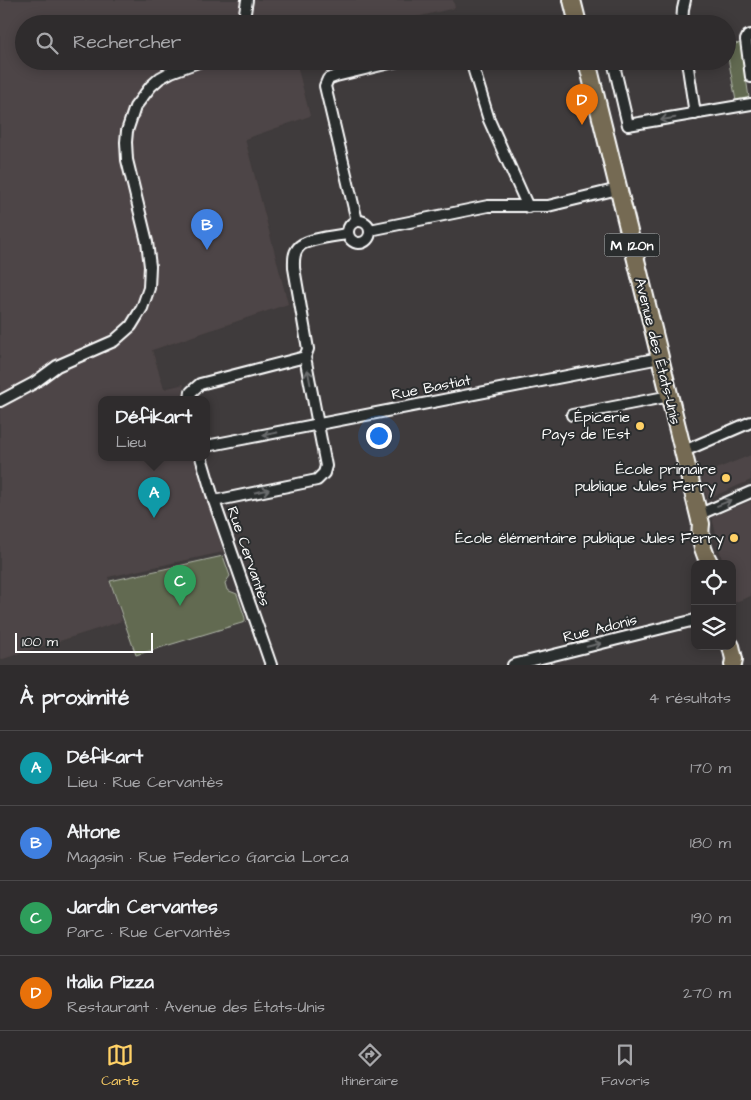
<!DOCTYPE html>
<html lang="fr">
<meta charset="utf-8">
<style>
body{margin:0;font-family:"Architects Daughter",sans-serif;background:#3b3839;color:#f1f3f6}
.controls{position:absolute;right:15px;bottom:15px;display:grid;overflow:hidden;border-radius:10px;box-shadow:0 2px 12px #0003}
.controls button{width:45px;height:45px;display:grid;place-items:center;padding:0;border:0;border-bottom:1px solid #4a4849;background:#2f2c2d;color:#f1f3f6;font:25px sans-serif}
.scale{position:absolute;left:15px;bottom:12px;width:138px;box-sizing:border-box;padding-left:5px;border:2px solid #fff;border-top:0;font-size:14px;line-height:18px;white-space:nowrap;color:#fff;-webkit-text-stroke:4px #2a2d2e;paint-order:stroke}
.you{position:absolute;left:378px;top:435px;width:18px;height:18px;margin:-12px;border:4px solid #fff;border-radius:50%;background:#1a73e8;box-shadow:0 0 0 8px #1a73e833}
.badge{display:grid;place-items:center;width:32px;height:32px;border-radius:50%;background:#ffd166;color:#fff;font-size:16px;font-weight:700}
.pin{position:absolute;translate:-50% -41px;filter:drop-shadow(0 1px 2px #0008)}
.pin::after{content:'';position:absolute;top:26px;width:18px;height:15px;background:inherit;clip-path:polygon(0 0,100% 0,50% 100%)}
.popup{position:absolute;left:98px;top:396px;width:112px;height:65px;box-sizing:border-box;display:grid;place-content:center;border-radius:10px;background:#2f2c2d;filter:drop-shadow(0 1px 4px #0005);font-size:16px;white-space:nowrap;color:#a7a7aa}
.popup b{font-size:19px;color:#f1f3f6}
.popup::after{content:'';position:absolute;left:50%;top:100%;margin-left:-10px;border:10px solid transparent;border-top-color:#2f2c2d}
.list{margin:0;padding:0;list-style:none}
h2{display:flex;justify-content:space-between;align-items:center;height:65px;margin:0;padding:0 20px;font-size:21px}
h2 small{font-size:16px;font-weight:400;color:#a7a7aa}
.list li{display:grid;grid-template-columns:32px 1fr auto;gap:15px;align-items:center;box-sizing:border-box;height:75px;padding:0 20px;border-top:1px solid #4a4849}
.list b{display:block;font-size:19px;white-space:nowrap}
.list p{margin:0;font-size:16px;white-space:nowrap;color:#a7a7aa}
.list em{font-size:16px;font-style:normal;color:#a7a7aa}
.icon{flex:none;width:28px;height:28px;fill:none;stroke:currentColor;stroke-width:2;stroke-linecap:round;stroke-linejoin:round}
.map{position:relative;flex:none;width:751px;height:665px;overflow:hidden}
.search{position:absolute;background:#2f2c2d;box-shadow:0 2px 12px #0003;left:15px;right:15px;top:15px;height:55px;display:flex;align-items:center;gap:12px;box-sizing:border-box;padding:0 18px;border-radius:28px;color:#a7a7aa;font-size:19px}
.sheet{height:365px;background:#2f2c2d}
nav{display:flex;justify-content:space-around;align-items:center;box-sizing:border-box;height:70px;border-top:1px solid #4a4849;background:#2f2c2d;font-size:14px;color:#a7a7aa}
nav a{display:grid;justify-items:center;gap:2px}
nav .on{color:#ffd166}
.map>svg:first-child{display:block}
.built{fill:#4e4546}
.green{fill:#626b51;stroke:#b0b5a8}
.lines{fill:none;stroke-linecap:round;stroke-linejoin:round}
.street-casing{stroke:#fff;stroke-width:14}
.primary-casing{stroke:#fff;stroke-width:20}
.street{stroke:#2a2d2e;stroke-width:10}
.primary{stroke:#746b52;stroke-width:16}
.oneway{stroke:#6a6c6d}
.poi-dot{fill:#ffd166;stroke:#2a2d2e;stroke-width:2}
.labels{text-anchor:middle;stroke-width:4;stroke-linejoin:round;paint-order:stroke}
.shield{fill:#2a2d2e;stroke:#bfc0c0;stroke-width:1}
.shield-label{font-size:14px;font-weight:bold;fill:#fff}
.street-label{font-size:15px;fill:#fff;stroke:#2a2d2e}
.poi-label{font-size:15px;fill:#fff;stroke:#2a2d2e;text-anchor:end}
</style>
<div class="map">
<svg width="751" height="665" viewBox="0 0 751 665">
<rect width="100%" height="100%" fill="#3f3b3c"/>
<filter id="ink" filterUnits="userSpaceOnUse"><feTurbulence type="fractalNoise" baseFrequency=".02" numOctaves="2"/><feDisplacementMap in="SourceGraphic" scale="10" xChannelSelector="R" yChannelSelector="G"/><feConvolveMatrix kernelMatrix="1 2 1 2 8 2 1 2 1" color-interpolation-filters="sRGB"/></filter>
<g filter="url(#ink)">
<g class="built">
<polygon points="0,0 453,0 455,8 386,24 24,24 24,61 296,61 310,116 245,139 288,304 152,350 164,389 184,384 182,399 102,399 102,457 196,457 223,552 108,577 122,621 0,660"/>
<polygon points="751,455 751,480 707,499 701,475"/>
<polygon points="751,501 751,596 733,603 732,599 732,564 723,564 712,517"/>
</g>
<g class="green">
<polygon points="741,43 749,98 736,101 727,52 727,45"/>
<polygon points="223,556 230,576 225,583 227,590 237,594 245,618 245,622 136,655 110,581"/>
</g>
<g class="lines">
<g class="street-casing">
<g id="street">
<polyline points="241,24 244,19 247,0"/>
<polyline points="682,24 683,9 685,0"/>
<polyline points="751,35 748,36 746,40 751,77"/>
<polyline points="471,61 489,120 528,207"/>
<polyline points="613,61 628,125 751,104"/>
<polyline points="687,61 695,114"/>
<circle cx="359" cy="232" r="11"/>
<polyline points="357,221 325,86 328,79 336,76 398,61"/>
<polyline points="370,230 488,206 548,206 618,189"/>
<path d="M305 357 308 349 294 268C294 261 293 254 298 248 304 239 336 236 347 234"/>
<polyline points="190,399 191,392 200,384 305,357 326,466 324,473 317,480 214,501"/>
<polyline points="0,401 34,383 57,366 114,341 131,326 142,308 149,288 150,266 147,242 127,160 126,142 127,131 135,107 151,86 160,78 171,72 201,61"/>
<polyline points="572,415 670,396"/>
<polyline points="206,446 660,358"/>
<polyline points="683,450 691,448 751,422"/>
<polyline points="201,457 214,501 271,665"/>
<polyline points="697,513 707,511 751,492"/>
<polyline points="513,665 695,620"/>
</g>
</g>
<g class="primary-casing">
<g id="primary">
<polyline points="572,0 578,24"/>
<path d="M587 61 701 524C699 538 703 552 710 564"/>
<polyline points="731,646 734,659 733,665"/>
</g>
</g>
<use href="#street" class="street"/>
<use href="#primary" class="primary"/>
</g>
<defs><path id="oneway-shaft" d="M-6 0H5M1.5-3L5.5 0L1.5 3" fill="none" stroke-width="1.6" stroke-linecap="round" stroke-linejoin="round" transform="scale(1.25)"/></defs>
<g class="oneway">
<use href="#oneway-shaft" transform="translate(668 119) rotate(170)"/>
<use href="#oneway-shaft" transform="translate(309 377) rotate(-101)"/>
<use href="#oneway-shaft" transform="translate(270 434) rotate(169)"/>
<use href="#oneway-shaft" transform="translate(262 491) rotate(-12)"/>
<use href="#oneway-shaft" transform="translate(724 503) rotate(-23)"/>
<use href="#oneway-shaft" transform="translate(594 645) rotate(-14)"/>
</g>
</g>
<g class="poi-dot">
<circle cx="640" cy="426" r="5"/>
<circle cx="726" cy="478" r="5"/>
<circle cx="734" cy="538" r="5"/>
</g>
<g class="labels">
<rect class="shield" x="604.5" y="233.5" width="55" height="23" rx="4"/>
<g class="shield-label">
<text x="632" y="250">M 120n</text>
</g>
<g class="street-label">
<text transform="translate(658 351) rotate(76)" y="5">Avenue des États-Unis</text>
<text transform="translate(431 387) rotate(-11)" y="5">Rue Bastiat</text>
<text transform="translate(249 556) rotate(71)" y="5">Rue Cervantès</text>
<text transform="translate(600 628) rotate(-14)" y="5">Rue Adonis</text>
</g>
<g class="poi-label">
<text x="630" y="422">Épicerie<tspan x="630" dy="17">Pays de l'Est</tspan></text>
<text x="716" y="474">École primaire<tspan x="716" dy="17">publique Jules Ferry</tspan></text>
<text x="724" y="543">École élémentaire publique Jules Ferry</text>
</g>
</g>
</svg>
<div class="controls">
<button><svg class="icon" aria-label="locate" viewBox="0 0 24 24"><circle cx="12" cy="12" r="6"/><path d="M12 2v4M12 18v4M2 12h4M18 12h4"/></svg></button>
<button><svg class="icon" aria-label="layers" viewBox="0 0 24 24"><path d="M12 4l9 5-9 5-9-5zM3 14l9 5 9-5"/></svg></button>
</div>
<div class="scale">100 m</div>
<div class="you"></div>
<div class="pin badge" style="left:154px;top:518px;background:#0f9aa8">A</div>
<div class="popup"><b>Défikart</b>Lieu</div>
<div class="pin badge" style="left:207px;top:250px;background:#3f7fe0">B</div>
<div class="pin badge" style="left:180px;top:606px;background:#2e9e5b">C</div>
<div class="pin badge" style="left:582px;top:125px;background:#e8710a">D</div>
<div class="search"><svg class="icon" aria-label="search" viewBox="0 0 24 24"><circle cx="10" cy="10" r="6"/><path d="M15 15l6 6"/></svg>Rechercher</div>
</div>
<section class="sheet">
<h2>À proximité<small>4 résultats</small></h2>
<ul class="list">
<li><span class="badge" style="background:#0f9aa8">A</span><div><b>Défikart</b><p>Lieu · Rue Cervantès</p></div><em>170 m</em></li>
<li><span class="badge" style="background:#3f7fe0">B</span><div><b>Altone</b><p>Magasin · Rue Federico Garcia Lorca</p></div><em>180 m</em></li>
<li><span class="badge" style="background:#2e9e5b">C</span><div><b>Jardin Cervantes</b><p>Parc · Rue Cervantès</p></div><em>190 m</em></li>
<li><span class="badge" style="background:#e8710a">D</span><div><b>Italia Pizza</b><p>Restaurant · Avenue des États-Unis</p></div><em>270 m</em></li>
</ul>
</section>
<nav>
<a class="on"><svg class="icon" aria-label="map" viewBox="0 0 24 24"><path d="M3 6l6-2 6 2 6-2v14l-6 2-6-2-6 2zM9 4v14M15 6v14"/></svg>Carte</a>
<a><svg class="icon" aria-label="directions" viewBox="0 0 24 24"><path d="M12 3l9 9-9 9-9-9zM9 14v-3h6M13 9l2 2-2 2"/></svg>Itinéraire</a>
<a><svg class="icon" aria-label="saved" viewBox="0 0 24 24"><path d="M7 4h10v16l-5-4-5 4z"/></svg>Favoris</a>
</nav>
